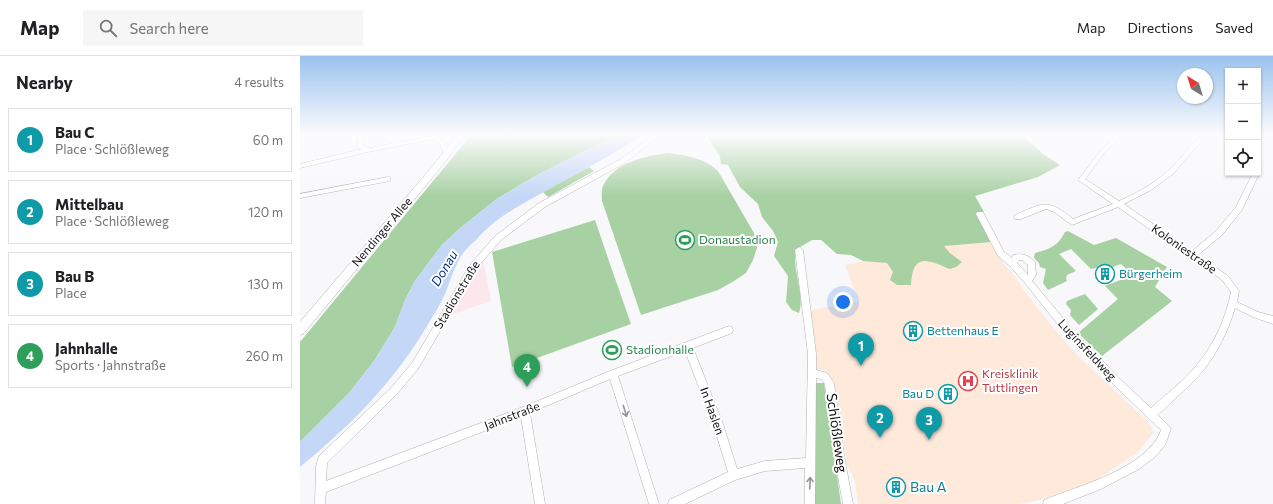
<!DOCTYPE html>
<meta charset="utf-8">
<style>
body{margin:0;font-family:Commissioner,sans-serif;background:#f6f6f6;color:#202124}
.controls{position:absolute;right:12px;top:12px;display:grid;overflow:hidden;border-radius:0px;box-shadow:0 1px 3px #0004}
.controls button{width:36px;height:36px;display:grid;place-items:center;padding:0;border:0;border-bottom:1px solid #e0e0e0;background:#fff;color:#202124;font:20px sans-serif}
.compass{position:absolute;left:877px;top:12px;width:36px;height:36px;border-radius:50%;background:#fff;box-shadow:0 1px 3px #0004;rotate:322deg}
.you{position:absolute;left:543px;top:246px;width:14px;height:14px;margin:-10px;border:3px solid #fff;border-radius:50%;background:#1a73e8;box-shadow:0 0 0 6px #1a73e833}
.badge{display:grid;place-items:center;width:26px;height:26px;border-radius:50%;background:#7f832e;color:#fff;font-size:13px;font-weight:700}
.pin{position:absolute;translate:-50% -33px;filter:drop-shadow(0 1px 2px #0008)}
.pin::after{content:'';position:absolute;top:21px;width:14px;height:12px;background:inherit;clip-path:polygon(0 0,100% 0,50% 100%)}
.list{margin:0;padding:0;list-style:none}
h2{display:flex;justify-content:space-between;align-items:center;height:52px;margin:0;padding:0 16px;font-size:17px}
h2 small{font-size:13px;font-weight:400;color:#757577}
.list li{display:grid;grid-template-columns:26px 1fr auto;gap:12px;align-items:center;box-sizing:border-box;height:64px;margin:0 8px 8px;padding:0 8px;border:1px solid #e0e0e0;border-radius:0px}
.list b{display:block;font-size:15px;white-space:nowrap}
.list p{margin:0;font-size:13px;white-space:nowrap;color:#757577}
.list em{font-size:13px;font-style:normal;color:#757577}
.icon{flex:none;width:22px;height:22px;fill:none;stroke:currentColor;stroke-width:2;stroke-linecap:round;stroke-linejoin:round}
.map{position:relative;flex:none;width:973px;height:448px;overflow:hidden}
header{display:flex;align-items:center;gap:24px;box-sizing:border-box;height:56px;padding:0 20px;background:#fff;border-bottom:1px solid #e0e0e0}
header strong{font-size:19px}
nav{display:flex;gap:22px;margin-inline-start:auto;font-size:14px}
.search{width:280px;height:36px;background:#f6f6f6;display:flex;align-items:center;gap:10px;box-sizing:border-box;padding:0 14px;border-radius:0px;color:#757577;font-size:15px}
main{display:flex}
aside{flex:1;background:#fff}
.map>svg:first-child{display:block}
.industrial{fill:#fce7ed}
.medical{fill:#fee9da}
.green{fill:#a8d1a3}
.water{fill:#c5d7f7}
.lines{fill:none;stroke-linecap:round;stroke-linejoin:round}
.minor-casing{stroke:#b1afb3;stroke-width:1}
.tertiary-casing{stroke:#b1afb3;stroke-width:1}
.minor{fill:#fff;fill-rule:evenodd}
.tertiary{fill:#fff;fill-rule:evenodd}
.oneway{stroke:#969596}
.labels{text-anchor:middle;stroke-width:4;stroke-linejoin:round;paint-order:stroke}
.street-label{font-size:12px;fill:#151415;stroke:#fff}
.leisure-label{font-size:12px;fill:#27864d;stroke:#fff;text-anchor:start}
.culture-label{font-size:12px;fill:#0d838f;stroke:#fff;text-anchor:start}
.health-label{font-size:12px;fill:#be3a42;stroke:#fff;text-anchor:start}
.water-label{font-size:13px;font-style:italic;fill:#043185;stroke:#fff}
.near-street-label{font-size:14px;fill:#151415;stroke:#fff}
.near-culture-label{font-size:14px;fill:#0d838f;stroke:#fff;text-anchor:start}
</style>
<header>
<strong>Map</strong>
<div class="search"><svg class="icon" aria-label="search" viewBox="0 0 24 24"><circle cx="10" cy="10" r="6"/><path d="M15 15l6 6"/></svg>Search here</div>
<nav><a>Map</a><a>Directions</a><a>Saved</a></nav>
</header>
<main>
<aside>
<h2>Nearby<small>4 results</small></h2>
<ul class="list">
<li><span class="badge" style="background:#0f9aa8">1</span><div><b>Bau C</b><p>Place · Schlößleweg</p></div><em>60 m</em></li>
<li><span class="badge" style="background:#0f9aa8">2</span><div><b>Mittelbau</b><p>Place · Schlößleweg</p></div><em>120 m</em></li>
<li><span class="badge" style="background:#0f9aa8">3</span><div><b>Bau B</b><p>Place</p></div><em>130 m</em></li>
<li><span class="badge" style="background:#2e9e5b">4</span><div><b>Jahnhalle</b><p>Sports · Jahnstraße</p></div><em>260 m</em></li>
</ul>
</aside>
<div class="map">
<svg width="973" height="448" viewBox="0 0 973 448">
<rect width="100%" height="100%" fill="#f8f7fa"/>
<polygon class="industrial" points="183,203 191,245 150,259 169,222"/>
<polygon class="medical" points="692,186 700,203 714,219 725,236 759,279 783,305 847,365 854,376 838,396 787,430 741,444 719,448 558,448 555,425 547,409 536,333 527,315 516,313 511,254 559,245 545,209 650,189"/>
<g class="green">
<polygon points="172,78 318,78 237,119 198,142 159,173 141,190 115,225 105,244 95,271 74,305 49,337 0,386 0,286"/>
<path d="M406 78H721L743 98 760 109 738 121 675 140 684 156 677 157 692 186 644 190 650 197 662 206 656 211 650 213C626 203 613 197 611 229H597L590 224 593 216 587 207 563 205 551 199 537 198 521 184H512L495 194C495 202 495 211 497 219 499 231 503 245 499 257L492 254 486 246 488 220 474 200 478 186 473 175 462 161 458 148 440 131 428 109 421 108 420 101Z"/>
<path d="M368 97C386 99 404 102 418 115L454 177 457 192 453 204 446 217 434 225 418 234 341 259 302 145C302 140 301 134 303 130 314 106 346 100 368 97Z"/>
<polygon points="289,111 294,115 248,141 243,136"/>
<polygon points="295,164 311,211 305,213 311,211 331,268 212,311 192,196"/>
<path d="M768 175 794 189 816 182 867 211 855 231 872 245 802 300 778 277 818 243 805 230 833 219 821 208 804 214 801 211 791 213 771 193 759 198 776 215 767 219 766 222 767 225 748 234 743 227 746 213 740 211 739 207 734 202 735 197C750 193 758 190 765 176Z"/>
<polygon points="785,238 798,253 779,269 770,259 771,254 766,248 767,245"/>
<polygon points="515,327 524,327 541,448 514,448"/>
</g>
<path class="water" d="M318 78H344C312 100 276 117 242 137 218 150 194 163 176 184 170 189 164 195 160 202 153 214 150 226 145 238 140 249 133 260 127 270 94 326 50 370 0 411V386L49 337 74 305 95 271 105 244 115 225 141 190 159 173 198 142 237 119Z"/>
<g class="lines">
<g class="minor-casing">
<g id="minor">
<polygon points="59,78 65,78 63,90 70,92 141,78 151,78 150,79 139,82 146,87 149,98 148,99 144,99 140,88 133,83 68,96 0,112 0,108 62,93 57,91"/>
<polygon points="355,78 361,78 325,107 245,151 201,184 176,213 118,313 96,339 27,407 26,425 223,351 310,315 429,270 432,271 433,274 432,277 393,292 423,368 437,413 465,405 506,402 508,298 495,194 499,191 503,194 516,298 516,314 527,317 534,327 544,399 553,448 543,448 534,399 525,328 521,323 516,322 515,448 505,448 505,412 465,415 435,424 385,448 368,448 369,444 428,416 413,368 385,295 318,320 359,448 349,448 310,323 230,357 245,448 235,448 221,361 26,436 25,448 15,448 16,410 19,400 90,333 112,307 170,209 195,180 239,147 321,103"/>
<path d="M818 78H824L806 95 785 123 819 145C839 136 859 125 874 109 883 100 890 90 899 81L903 78H909L899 88 873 118 851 134 824 148 892 195 916 175 936 151 953 117 958 116 959 118 942 154 922 179 898 199 928 220 939 235 937 246 958 256 973 260V268L953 261 935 252C928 275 917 298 902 316 889 331 873 344 858 359L869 370 871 373 865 389 855 401 839 413 801 433 763 448H743L744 444C778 430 848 412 861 374L815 330 767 280 725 227 710 210 698 200 676 158 677 156H683L704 196 712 202 713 199C722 197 729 199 735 206L736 219 732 225 773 274 821 324 851 352C866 338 883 326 896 310 914 289 926 262 931 236L922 224 818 151 772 169 754 156 746 153 721 163H715L714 161 715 159C744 147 747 142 773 163L813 148 778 124 802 93ZM719 204H722L728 209V219L717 207Z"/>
<polygon points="88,121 90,121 90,125 0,142 0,138"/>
</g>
</g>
<g class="tertiary-casing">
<polygon id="tertiary" points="158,78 166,78 137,116 4,277 0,279 0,266 131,112"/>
</g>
<use href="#minor" class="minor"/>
<use href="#tertiary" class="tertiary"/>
</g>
<defs><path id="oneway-shaft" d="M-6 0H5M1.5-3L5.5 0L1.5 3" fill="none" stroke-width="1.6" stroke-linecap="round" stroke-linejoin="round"/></defs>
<g class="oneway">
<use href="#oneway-shaft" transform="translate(325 355) rotate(73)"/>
<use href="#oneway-shaft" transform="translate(510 427) rotate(-88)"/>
</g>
<linearGradient id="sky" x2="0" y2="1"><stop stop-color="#9ac2ee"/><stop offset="0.56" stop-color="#fcfbfd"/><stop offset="1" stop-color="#fcfbfd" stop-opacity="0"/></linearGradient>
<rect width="973" height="140" fill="url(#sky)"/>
<defs>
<g id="stadium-ring" transform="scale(1)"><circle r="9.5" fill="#fff" stroke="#2e9e5b" stroke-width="1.5"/><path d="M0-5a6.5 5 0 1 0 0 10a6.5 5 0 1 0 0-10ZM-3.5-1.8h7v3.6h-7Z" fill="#2e9e5b"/></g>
<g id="building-ring" transform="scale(1)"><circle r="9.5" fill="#fff" stroke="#0f9aa8" stroke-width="1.5"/><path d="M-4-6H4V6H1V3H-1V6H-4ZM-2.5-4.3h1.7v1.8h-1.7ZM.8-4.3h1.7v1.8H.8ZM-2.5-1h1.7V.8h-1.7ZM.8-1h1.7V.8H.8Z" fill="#0f9aa8"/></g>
<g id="hospital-ring" transform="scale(1)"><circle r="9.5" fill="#fff" stroke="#e0444e" stroke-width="1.5"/><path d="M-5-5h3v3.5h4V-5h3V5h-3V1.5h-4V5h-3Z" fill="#e0444e"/></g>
</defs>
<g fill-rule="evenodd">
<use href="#stadium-ring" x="385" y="184"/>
<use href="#building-ring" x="805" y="218"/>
<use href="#building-ring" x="613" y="275"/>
<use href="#stadium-ring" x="312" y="294"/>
<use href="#hospital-ring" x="668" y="325"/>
<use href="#building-ring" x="648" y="338"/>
<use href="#building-ring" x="596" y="431"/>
</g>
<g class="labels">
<g class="street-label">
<text transform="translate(82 176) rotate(-50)" y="4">Nendinger Allee</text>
<text transform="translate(884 193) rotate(35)" y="4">Koloniestraße</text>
<text transform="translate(157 239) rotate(-59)" y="4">Stadionstraße</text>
<text transform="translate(787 294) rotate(47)" y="4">Luginsfeldweg</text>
<text transform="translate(412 355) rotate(70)" y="4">In Haslen</text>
<text transform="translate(212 360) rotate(-21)" y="4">Jahnstraße</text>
</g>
<g class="leisure-label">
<text x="399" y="188">Donaustadion</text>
<text x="326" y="298">Stadionhalle</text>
</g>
<g class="culture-label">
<text x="819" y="222">Bürgerheim</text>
<text x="627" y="279">Bettenhaus E</text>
<text x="634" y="342" text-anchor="end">Bau D</text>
</g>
<g class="health-label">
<text x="682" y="322">Kreisklinik<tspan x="682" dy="14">Tuttlingen</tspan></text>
</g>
<g class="water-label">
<text transform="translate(144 212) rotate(-59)" y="5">Donau</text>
</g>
<g class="near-street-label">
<text transform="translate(537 377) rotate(82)" y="5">Schlößleweg</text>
</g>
<g class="near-culture-label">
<text x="610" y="436">Bau A</text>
</g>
</g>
</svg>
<div class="controls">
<button>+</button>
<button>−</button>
<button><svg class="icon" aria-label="locate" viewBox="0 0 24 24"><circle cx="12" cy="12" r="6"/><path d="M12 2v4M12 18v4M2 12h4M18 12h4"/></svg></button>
</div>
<svg class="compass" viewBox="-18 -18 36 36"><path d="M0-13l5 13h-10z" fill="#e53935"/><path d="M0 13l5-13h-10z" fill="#757577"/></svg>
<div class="you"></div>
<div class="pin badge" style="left:561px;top:310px;background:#0f9aa8">1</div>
<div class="pin badge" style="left:580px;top:382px;background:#0f9aa8">2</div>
<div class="pin badge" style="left:629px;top:384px;background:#0f9aa8">3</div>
<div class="pin badge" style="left:227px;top:331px;background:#2e9e5b">4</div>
</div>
</main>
